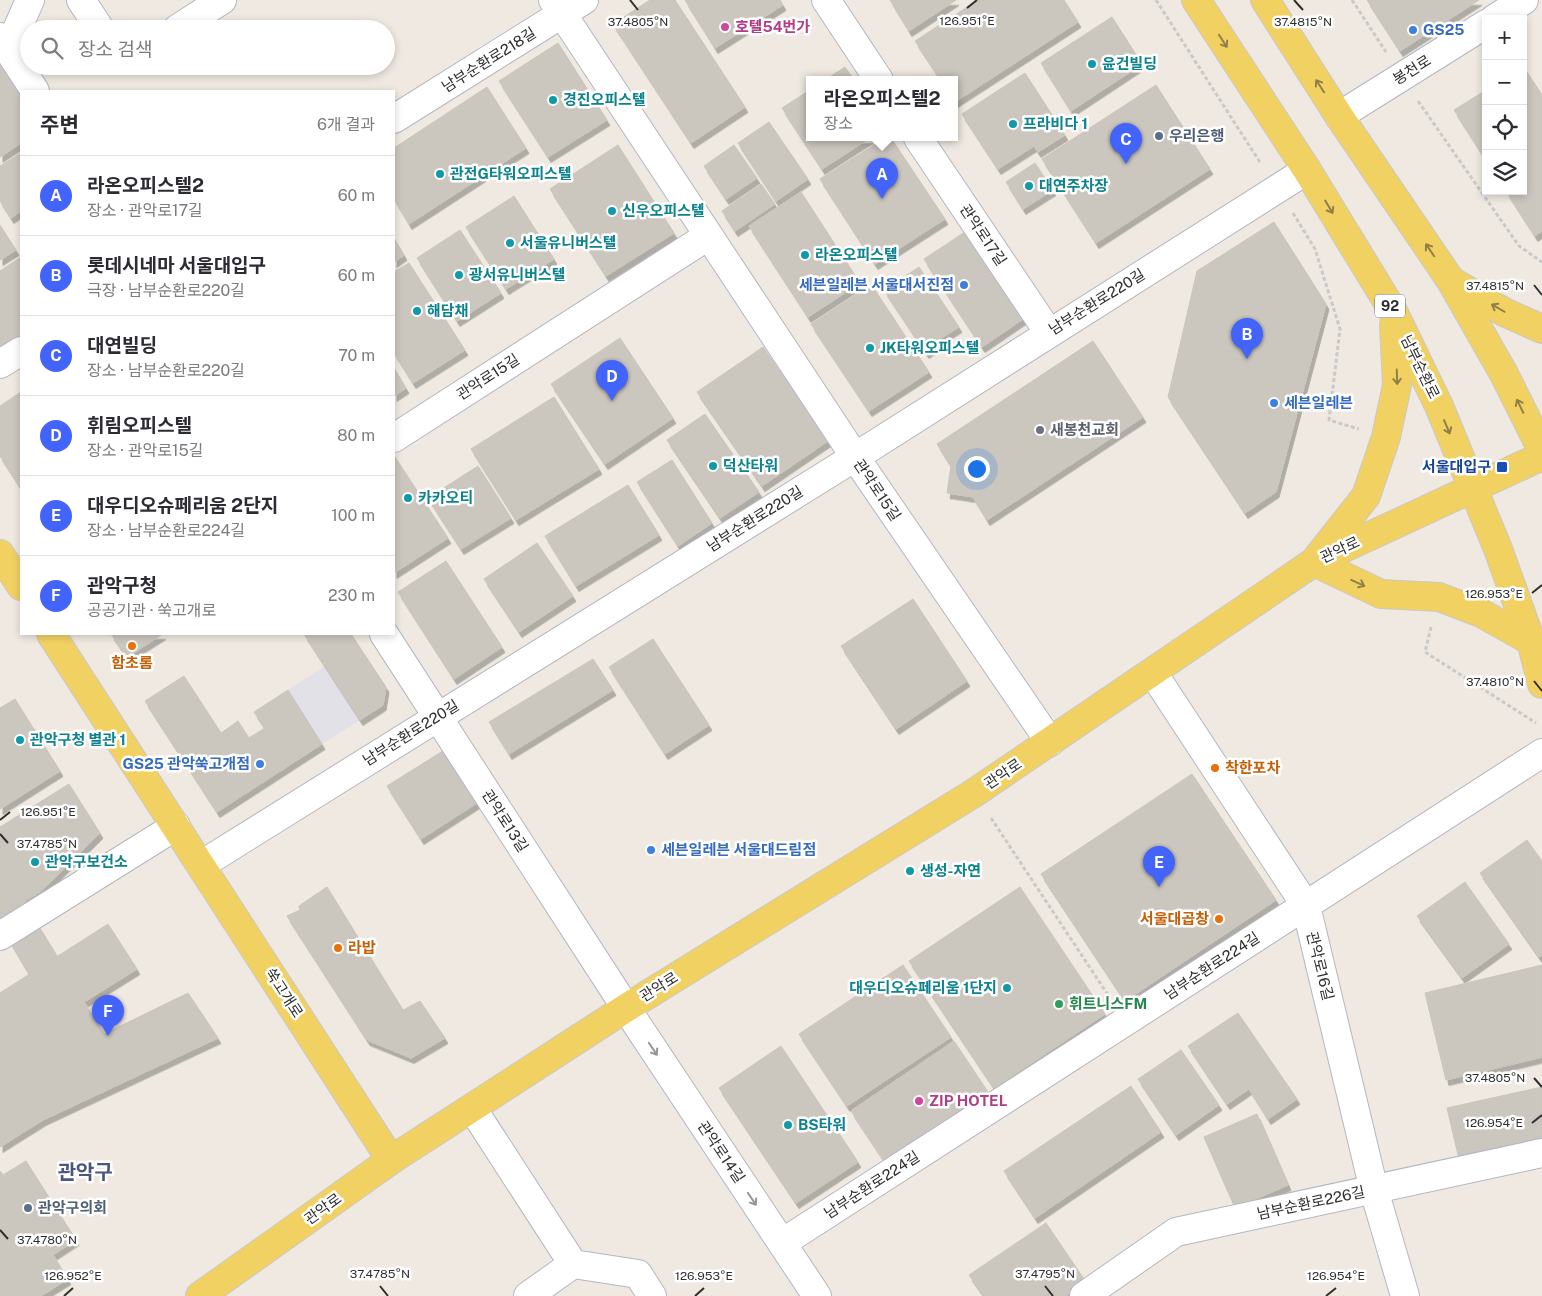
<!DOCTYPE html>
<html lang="ko">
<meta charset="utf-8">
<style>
body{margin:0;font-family:"Public Sans","Noto Sans KR",sans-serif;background:#f2f2f3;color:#2b2b33}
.controls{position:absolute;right:15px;top:15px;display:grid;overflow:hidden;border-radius:0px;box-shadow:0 2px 8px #0003}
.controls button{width:45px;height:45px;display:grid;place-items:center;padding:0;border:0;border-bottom:1px solid #e1e1e2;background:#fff;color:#2b2b33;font:25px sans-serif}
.you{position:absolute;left:976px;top:468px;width:18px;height:18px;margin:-12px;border:4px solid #fff;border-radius:50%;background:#1a73e8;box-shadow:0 0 0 8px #1a73e833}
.badge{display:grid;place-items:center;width:32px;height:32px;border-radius:50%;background:#4264fb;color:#fff;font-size:16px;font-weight:700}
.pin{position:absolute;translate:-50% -41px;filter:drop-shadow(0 1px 2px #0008)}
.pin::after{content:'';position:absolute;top:26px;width:18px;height:15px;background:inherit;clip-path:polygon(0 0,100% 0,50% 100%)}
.popup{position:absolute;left:806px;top:76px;width:152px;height:65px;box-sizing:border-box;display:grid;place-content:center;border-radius:0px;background:#fff;filter:drop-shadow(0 1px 4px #0005);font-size:16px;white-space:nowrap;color:#7c7c81}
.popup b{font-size:19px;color:#2b2b33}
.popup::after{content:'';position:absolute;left:50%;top:100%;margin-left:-10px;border:10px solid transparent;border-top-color:#fff}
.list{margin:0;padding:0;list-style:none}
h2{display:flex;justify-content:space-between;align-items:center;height:65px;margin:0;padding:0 20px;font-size:21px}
h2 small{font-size:16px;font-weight:400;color:#7c7c81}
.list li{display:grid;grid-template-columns:32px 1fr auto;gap:15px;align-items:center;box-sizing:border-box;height:80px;padding:0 20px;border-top:1px solid #e1e1e2}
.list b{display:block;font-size:19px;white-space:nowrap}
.list p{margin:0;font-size:16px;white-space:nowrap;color:#7c7c81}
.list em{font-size:16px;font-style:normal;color:#7c7c81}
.icon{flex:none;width:28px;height:28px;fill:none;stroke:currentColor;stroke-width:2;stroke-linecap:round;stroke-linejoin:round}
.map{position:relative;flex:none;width:1542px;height:1296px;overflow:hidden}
.search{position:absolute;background:#fff;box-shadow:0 2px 8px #0003;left:20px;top:20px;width:375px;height:55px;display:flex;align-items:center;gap:12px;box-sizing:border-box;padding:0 18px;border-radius:28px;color:#7c7c81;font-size:19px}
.panel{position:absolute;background:#fff;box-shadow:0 2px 8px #0003;left:20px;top:90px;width:375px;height:545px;border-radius:0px}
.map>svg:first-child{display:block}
.industrial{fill:#e3e1e8}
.building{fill:#cbc7bf;stroke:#cbc5ba;filter:url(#shadow)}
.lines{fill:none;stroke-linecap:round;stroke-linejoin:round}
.minor-casing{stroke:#b4b7c1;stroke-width:30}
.major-casing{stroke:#c9c9c9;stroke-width:30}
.path{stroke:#c9c9c9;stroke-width:3;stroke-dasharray:4 2.5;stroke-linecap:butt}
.minor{stroke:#fff;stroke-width:28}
.major{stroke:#f2d163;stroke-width:28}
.oneway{stroke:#908048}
.oneway2{stroke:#969696}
.ticks{fill:none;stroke:#2e2e2e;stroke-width:2}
.hotel-dot{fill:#d1479c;stroke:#fff;stroke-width:2}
.shop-dot{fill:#3f7fe0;stroke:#fff;stroke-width:2}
.culture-dot{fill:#0f9aa8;stroke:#fff;stroke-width:2}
.service-dot{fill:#5c6f8a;stroke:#fff;stroke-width:2}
.worship-dot{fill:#6b7280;stroke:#fff;stroke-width:2}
.transit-dot{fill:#1a4fb4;stroke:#fff;stroke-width:2}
.food-dot{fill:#e8710a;stroke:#fff;stroke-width:2}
.leisure-dot{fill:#2e9e5b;stroke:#fff;stroke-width:2}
.labels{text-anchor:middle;stroke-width:5;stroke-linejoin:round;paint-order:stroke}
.shield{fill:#fff;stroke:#6d6d6d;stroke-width:1}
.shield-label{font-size:14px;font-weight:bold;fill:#2e2e2e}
.hotel-label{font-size:15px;font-weight:bold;fill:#b23c85;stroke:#fff;text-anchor:start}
.shop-label{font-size:15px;font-weight:bold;fill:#366cbe;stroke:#fff;text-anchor:start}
.street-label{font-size:15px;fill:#2e2e2e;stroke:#fff}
.culture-label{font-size:15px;font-weight:bold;fill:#0d838f;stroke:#fff;text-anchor:start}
.service-label{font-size:15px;font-weight:bold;fill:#4e5e75;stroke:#fff;text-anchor:start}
.worship-label{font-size:15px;font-weight:bold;fill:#5b616d;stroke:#fff;text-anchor:start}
.transit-label{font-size:15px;font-weight:bold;fill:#164399;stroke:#fff;text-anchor:end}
.food-label{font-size:15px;font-weight:bold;fill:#c56008;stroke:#fff;text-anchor:start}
.leisure-label{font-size:15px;font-weight:bold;fill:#27864d;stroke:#fff;text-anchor:start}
.district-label{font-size:20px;font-weight:bold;fill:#4d5680;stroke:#fff}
.ticks-label{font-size:12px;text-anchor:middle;fill:#2e2e2e;stroke:#fff;stroke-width:5;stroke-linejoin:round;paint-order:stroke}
</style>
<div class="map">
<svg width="1542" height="1296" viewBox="0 0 1542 1296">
<defs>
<filter id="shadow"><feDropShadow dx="3" dy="5.5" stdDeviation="0" flood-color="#0004"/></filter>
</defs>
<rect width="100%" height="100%" fill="#efe9e1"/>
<polygon class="industrial" points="325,666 360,720 322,744 288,690"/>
<g class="building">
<polygon points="650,0 675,0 745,107 691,143 613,24"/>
<polygon points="685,0 780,0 783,5 715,48"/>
<polygon points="890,0 956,0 909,31"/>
<polygon points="978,0 1064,0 1078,22 955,102 954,80 941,80 915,41"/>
<polygon points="1367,0 1479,0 1400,51"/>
<polygon points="1112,17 1142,64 1071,111 1041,63"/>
<polygon points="558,43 607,120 548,157 499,81"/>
<polygon points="0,57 21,91 21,143 0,157"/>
<polygon points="1523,66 1542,95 1542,231 1535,236 1506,191 1523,191"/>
<polygon points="845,67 854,80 825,80"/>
<polygon points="1025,73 1065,135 1038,152 1034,146 998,169 962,114"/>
<polygon points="1156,85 1210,169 1096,243 1042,159"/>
<polygon points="487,87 526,148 409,224 394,199 394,148"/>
<polygon points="810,90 810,138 870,138 822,169 782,108"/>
<polygon points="1486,90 1486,160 1454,110"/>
<polygon points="769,122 808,179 776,201 738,143"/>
<polygon points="885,138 891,138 945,219 875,264 820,179"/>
<polygon points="618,145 674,233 606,276 550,189"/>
<polygon points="734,145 757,178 726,199 704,166"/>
<polygon points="21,153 21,211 11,218 0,201 0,166"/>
<polygon points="1035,163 1053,190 1023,209 1006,182"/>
<polygon points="761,184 775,204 735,231 722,211"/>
<polygon points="801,192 860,283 808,317 749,226"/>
<polygon points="514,196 554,259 506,289 466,227"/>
<polygon points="1274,222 1326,304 1276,492 1245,513 1168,397 1197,271"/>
<polygon points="0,225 16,250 0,260"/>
<polygon points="460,230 501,293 457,321 417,258"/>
<polygon points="968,230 1026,317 982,347 924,259"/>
<polygon points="394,238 404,255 394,262"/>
<polygon points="21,257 21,334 0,348 0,271"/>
<polygon points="409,263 465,350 413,383 394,353 394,272"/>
<polygon points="919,267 959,327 935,342 937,346 926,353 884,290"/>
<polygon points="871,284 929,372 869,411 811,324"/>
<polygon points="620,338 673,418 605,464 551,384"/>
<polygon points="1093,341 1143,417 987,520 973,497 947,493 951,466 937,444"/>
<polygon points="763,347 828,441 762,486 697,392"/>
<polygon points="394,368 406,388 394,396"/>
<polygon points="21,392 21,486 20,487 0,456 0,406"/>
<polygon points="554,397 599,469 516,520 471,449"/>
<polygon points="705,414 759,492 720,518 667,440"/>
<polygon points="395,457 448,538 394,573 394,458"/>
<polygon points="672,460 712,523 678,546 637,482"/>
<polygon points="478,466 511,518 461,549 428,498"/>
<polygon points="628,485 659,535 576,586 545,536"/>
<polygon points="537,543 573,596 519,632 484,579"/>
<polygon points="446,561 502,647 454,679 398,592"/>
<polygon points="913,599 967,681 896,729 841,646"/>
<polygon points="111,634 163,634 127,657"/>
<polygon points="304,634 351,634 386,687 383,705 360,720"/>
<polygon points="653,639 709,725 665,754 609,667"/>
<polygon points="593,659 613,690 509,754 489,722"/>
<polygon points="184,676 221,733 238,721 249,738 265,728 254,712 288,690 322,744 217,812 145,701"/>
<polygon points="15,699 60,771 0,809 0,708"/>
<polygon points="446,749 480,801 421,839 387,786"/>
<polygon points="1192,774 1276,900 1125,1001 1041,874"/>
<polygon points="69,784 100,833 40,892 0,916 0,827"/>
<polygon points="1527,840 1542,861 1542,955 1539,957 1480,873"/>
<polygon points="1465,882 1509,944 1462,978 1417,916"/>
<polygon points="327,887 403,1010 420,1001 445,1038 411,1058 367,1040 287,916 300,910 299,906"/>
<polygon points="1020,887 1105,1014 994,1088 909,961"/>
<polygon points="24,902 57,956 29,974 0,925 0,916"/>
<polygon points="108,924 137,969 84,1002 104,1034 188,993 218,1038 43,1120 0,1147 0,993"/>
<polygon points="903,965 951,1037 847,1106 799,1034"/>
<polygon points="1542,965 1542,1057 1446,1080 1425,993"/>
<polygon points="1238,1013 1297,1099 1268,1119 1249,1089 1227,1104 1188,1046"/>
<polygon points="954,1041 988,1092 885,1162 851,1111"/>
<polygon points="781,1046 858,1162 796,1203 719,1088"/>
<polygon points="1181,1050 1219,1105 1176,1135 1138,1079"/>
<polygon points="1131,1086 1161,1132 1035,1218 1004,1171"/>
<polygon points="1542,1087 1542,1140 1459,1159 1447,1108"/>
<polygon points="1257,1114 1288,1185 1235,1208 1204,1137"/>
<polygon points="26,1161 76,1240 53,1255 68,1279 41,1296 0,1296 0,1171 3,1175"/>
<polygon points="1046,1223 1086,1282 1066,1296 984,1296 969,1275"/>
</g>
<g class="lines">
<g class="minor-casing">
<g id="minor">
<polyline points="81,0 100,29"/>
<polyline points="553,0 855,457 1050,742"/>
<polyline points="826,0 879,80"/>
<polyline points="1494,19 1524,0"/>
<polyline points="177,29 222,0"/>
<polyline points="0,37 35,91"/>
<polyline points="8,50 30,0"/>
<polyline points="1339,116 1486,24"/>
<polyline points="394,119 584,0"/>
<polyline points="918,138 1049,333"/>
<polyline points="0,364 21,351"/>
<polyline points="394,438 708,236"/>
<polyline points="384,634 626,1008 817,1296"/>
<polyline points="1153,673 1306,906 1374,1190 1405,1296"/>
<polyline points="201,865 855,457 1307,170"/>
<polyline points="0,936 176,826"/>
<polyline points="472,1108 573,1264 638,1274 652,1296"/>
<polyline points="782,1243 1542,753"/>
<polyline points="528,1296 573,1264"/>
<polyline points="1084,1296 1176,1232 1542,1153"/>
</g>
</g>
<g class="major-casing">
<g id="major">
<polyline points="1196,0 1307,170 1393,311 1439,406 1498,549 1531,641 1542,684"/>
<polyline points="1265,0 1339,116 1451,281 1504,374 1542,450"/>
<polyline points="1453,282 1504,312 1542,329"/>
<polyline points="0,554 21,586"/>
<polyline points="1317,558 1366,496 1386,437 1397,385 1394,325"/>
<polyline points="1314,562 1381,594 1439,597 1481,613 1531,641"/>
<polyline points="51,634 391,1160"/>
<polyline points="200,1296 391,1160 626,1008 974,793 1314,562 1542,456"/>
</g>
</g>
<g class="path">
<polyline points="1156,0 1261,164"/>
<polyline points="1352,0 1386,52"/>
<polyline points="1418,101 1519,246 1542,262"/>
<polyline points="1293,213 1315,249 1340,329 1329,420 1359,429"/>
<polyline points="1431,627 1425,652 1536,723"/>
<polyline points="991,818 1110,998"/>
</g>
<use href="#minor" class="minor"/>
<use href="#major" class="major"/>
</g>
<defs><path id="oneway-shaft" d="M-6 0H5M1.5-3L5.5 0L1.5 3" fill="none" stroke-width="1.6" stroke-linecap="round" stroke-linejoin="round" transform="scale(1.25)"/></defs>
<g class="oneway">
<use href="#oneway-shaft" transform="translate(1223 41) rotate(57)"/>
<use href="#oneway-shaft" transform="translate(1320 86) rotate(-123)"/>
<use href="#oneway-shaft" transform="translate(1329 207) rotate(59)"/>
<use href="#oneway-shaft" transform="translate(1430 250) rotate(-124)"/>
<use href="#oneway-shaft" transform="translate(1498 308) rotate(-150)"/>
<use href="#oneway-shaft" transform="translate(1397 377) rotate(88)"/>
<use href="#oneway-shaft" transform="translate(1520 406) rotate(-116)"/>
<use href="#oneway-shaft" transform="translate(1447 427) rotate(67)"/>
<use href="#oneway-shaft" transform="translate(1358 583) rotate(25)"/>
</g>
<g class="oneway2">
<use href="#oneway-shaft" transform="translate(653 1049) rotate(56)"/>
<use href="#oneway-shaft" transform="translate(752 1199) rotate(56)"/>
</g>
<path class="ticks" d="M630 0 638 10M1294 0 1303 10M967 8 977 0M1534 285 1542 295M1532 593 1542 585M1534 681 1542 691M0 820 10 812M0 834 8 843M1534 1078 1542 1087M1532 1123 1542 1115M0 1230 8 1239M380 1286 388 1296M1045 1286 1053 1296M64 1296 73 1288M695 1296 704 1288M1326 1296 1336 1288"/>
<g class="hotel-dot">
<circle cx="725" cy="27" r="5"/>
<circle cx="919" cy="1101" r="5"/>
</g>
<g class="shop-dot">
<circle cx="1413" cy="30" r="5"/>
<circle cx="964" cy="285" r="5"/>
<circle cx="1274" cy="403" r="5"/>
<circle cx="260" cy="764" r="5"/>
<circle cx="651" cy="850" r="5"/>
</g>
<g class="culture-dot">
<circle cx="1092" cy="64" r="5"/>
<circle cx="553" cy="100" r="5"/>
<circle cx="1013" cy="124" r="5"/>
<circle cx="440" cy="174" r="5"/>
<circle cx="1029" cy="186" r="5"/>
<circle cx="612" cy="211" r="5"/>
<circle cx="510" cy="243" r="5"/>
<circle cx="805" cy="255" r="5"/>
<circle cx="459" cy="275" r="5"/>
<circle cx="417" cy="311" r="5"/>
<circle cx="870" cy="348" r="5"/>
<circle cx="713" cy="466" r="5"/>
<circle cx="408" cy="498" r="5"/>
<circle cx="20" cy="740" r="5"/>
<circle cx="35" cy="862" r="5"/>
<circle cx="910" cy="871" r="5"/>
<circle cx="1007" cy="988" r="5"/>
<circle cx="788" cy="1125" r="5"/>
</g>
<g class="service-dot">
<circle cx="1159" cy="136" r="5"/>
<circle cx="28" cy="1208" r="5"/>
</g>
<circle class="worship-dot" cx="1040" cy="430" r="5"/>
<rect class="transit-dot" x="1496" y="461" width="12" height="12" rx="2.5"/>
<g class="food-dot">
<circle cx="132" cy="646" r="5"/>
<circle cx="1215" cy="768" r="5"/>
<circle cx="1219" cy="919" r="5"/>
<circle cx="338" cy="948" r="5"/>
</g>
<circle class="leisure-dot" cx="1059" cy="1004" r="5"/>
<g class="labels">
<rect class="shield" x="1375" y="294.5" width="30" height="23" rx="4"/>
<g class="shield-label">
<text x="1390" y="311">92</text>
</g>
<g class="hotel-label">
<text x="735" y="32">호텔54번가</text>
<text x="929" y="1106">ZIP HOTEL</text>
</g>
<g class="shop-label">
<text x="1423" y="35">GS25</text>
<text x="954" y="290" text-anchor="end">세븐일레븐 서울대서진점</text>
<text x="1284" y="408">세븐일레븐</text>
<text x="250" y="769" text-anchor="end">GS25 관악쑥고개점</text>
<text x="661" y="855">세븐일레븐 서울대드림점</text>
</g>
<g class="street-label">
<text transform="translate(489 60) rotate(-32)" y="5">남부순환로218길</text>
<text transform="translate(1412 70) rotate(-32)" y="5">봉천로</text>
<text transform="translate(983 235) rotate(56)" y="5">관악로17길</text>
<text transform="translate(1097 302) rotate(-32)" y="5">남부순환로220길</text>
<text transform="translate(1420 367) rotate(64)" y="5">남부순환로</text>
<text transform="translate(488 377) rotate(-33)" y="5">관악로15길</text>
<text transform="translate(877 490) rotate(56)" y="5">관악로15길</text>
<text transform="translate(755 519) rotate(-32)" y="5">남부순환로220길</text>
<text transform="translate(1340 550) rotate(-25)" y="5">관악로</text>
<text transform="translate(411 733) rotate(-32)" y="5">남부순환로220길</text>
<text transform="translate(1003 774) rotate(-34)" y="5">관악로</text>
<text transform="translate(505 821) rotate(57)" y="5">관악로13길</text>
<text transform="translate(1212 966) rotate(-33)" y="5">남부순환로224길</text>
<text transform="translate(1320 966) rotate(76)" y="5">관악로16길</text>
<text transform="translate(659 987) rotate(-32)" y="5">관악로</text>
<text transform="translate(284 993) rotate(57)" y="5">쑥고개로</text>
<text transform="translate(721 1152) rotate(56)" y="5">관악로14길</text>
<text transform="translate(872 1185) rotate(-33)" y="5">남부순환로224길</text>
<text transform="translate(1311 1203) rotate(-12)" y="5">남부순환로226길</text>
<text transform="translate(323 1209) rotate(-36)" y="5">관악로</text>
</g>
<g class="culture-label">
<text x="1102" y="69">윤건빌딩</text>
<text x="563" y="105">경진오피스텔</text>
<text x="1023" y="129">프라비다 1</text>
<text x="450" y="179">관전G타워오피스텔</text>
<text x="1039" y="191">대연주차장</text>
<text x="622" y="216">신우오피스텔</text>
<text x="520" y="248">서울유니버스텔</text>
<text x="815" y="260">라온오피스텔</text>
<text x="469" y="280">광서유니버스텔</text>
<text x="427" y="316">해담채</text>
<text x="880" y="353">JK타워오피스텔</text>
<text x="723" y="471">덕산타워</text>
<text x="418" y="503">카카오티</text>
<text x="30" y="745">관악구청 별관 1</text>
<text x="45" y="867">관악구보건소</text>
<text x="920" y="876">생성-자연</text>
<text x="997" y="993" text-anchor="end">대우디오슈페리움 1단지</text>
<text x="798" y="1130">BS타워</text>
</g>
<g class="service-label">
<text x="1169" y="141">우리은행</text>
<text x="38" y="1213">관악구의회</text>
</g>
<g class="worship-label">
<text x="1050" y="435">새봉천교회</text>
</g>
<g class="transit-label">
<text x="1491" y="472">서울대입구</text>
</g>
<g class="food-label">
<text x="132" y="668" text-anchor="middle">함초롬</text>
<text x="1225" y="773">착한포차</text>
<text x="1209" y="924" text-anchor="end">서울대곱창</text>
<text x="348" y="953">라밥</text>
</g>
<g class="leisure-label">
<text x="1069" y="1009">휘트니스FM</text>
</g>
<g class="district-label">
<text x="85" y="1179">관악구</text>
</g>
</g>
<g class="ticks-label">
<text x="967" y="25">126.951°E</text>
<text x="638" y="26">37.4805°N</text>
<text x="1303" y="26">37.4815°N</text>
<text x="1495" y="290">37.4815°N</text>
<text x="1494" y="598">126.953°E</text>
<text x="1495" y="686">37.4810°N</text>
<text x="48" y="816">126.951°E</text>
<text x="47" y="848">37.4785°N</text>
<text x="1495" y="1082">37.4805°N</text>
<text x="1494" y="1127">126.954°E</text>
<text x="47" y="1244">37.4780°N</text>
<text x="380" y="1278">37.4785°N</text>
<text x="1045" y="1278">37.4795°N</text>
<text x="73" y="1280">126.952°E</text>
<text x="704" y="1280">126.953°E</text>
<text x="1336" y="1280">126.954°E</text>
</g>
</svg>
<div class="controls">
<button>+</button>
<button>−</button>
<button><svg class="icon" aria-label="locate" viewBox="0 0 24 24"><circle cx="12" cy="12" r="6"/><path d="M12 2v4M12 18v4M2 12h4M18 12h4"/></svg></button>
<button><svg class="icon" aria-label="layers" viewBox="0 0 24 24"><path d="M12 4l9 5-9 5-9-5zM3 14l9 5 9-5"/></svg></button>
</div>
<div class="you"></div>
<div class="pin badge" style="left:882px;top:199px">A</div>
<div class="popup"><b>라온오피스텔2</b>장소</div>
<div class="pin badge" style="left:1247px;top:359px">B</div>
<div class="pin badge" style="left:1126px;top:164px">C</div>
<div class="pin badge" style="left:612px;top:401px">D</div>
<div class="pin badge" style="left:1159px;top:887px">E</div>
<div class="pin badge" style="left:108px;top:1036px">F</div>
<div class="search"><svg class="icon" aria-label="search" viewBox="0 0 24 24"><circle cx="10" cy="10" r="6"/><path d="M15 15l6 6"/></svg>장소 검색</div>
<section class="panel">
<h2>주변<small>6개 결과</small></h2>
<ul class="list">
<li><span class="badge">A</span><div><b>라온오피스텔2</b><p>장소 · 관악로17길</p></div><em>60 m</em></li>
<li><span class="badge">B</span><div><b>롯데시네마 서울대입구</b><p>극장 · 남부순환로220길</p></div><em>60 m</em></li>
<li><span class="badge">C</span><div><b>대연빌딩</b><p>장소 · 남부순환로220길</p></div><em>70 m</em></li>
<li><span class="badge">D</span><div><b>휘림오피스텔</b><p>장소 · 관악로15길</p></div><em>80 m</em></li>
<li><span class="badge">E</span><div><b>대우디오슈페리움 2단지</b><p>장소 · 남부순환로224길</p></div><em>100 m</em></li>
<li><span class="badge">F</span><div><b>관악구청</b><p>공공기관 · 쑥고개로</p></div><em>230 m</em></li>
</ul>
</section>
</div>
